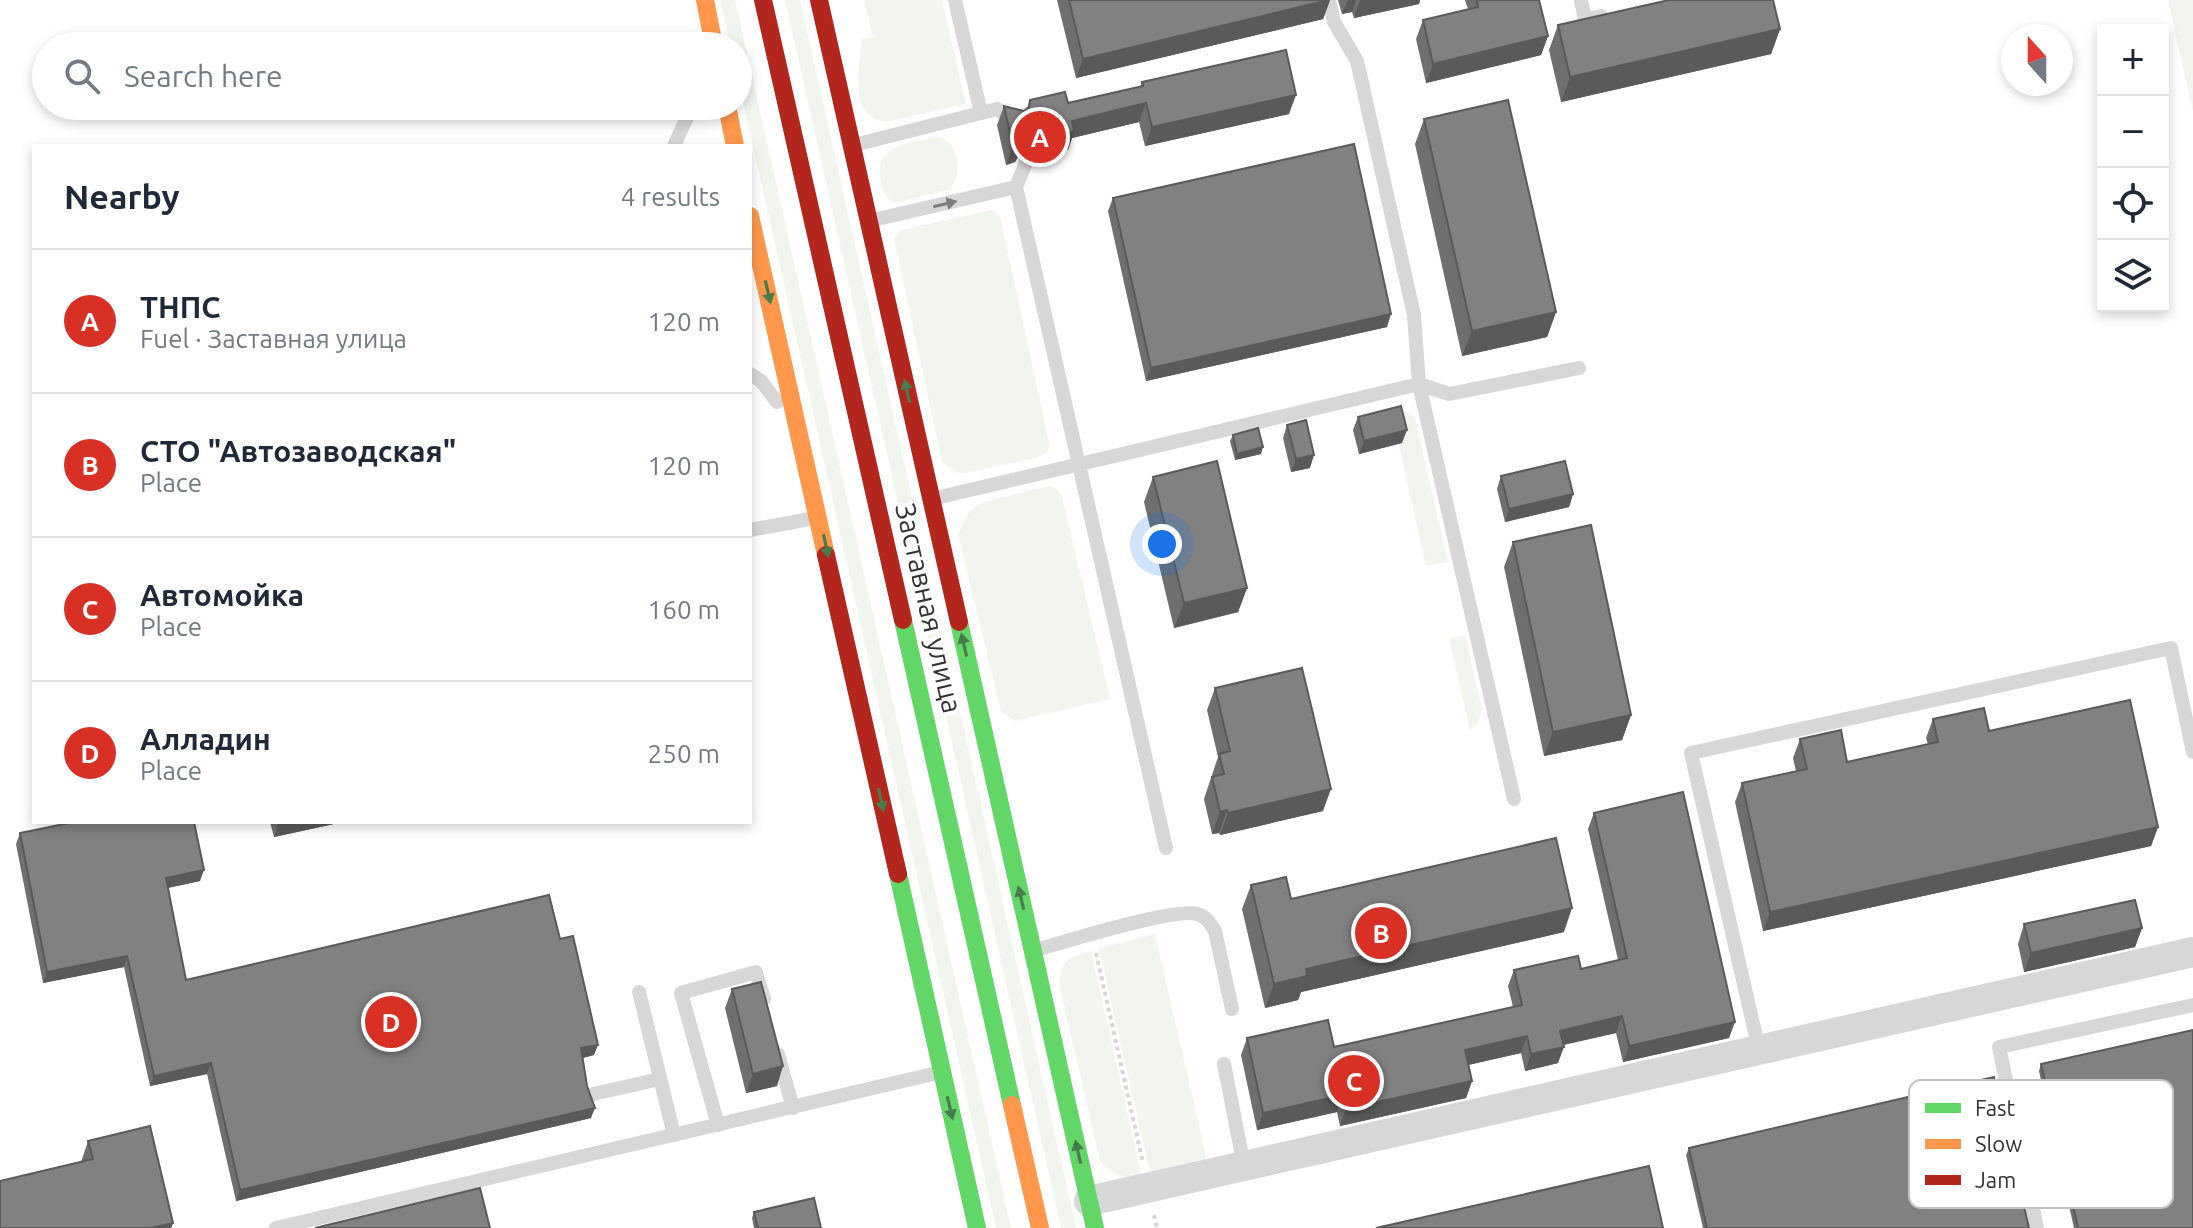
<!DOCTYPE html>
<meta charset="utf-8">
<style>
body{margin:0;font-family:Ubuntu,sans-serif;background:#f6f6f7;color:#1f2937}
.controls{position:absolute;right:24px;top:24px;display:grid;overflow:hidden;border-radius:0px;box-shadow:0 4px 12px #0003}
.controls button{width:72px;height:72px;display:grid;place-items:center;padding:0;border:0;border-bottom:2px solid #e0e1e3;background:#fff;color:#1f2937;font:40px sans-serif}
.compass{position:absolute;left:2001px;top:24px;width:72px;height:72px;border-radius:50%;background:#fff;box-shadow:0 4px 12px #0003;rotate:339deg}
.you{position:absolute;left:1162px;top:544px;width:28px;height:28px;margin:-20px;border:6px solid #fff;border-radius:50%;background:#1a73e8;box-shadow:0 0 0 12px #1a73e833}
.badge{display:grid;place-items:center;width:52px;height:52px;border-radius:50%;background:#d93025;color:#fff;font-size:26px;font-weight:700}
.pin{position:absolute;translate:-50% -50%;border:4px solid #fff;box-shadow:0 2px 8px #0006}
.list{margin:0;padding:0;list-style:none}
h2{display:flex;justify-content:space-between;align-items:center;height:104px;margin:0;padding:0 32px;font-size:34px}
h2 small{font-size:26px;font-weight:400;color:#747a83}
.list li{display:grid;grid-template-columns:52px 1fr auto;gap:24px;align-items:center;box-sizing:border-box;height:144px;padding:0 32px;border-top:2px solid #e0e1e3}
.list b{display:block;font-size:30px;white-space:nowrap}
.list p{margin:0;font-size:26px;white-space:nowrap;color:#747a83}
.list em{font-size:26px;font-style:normal;color:#747a83}
.icon{flex:none;width:44px;height:44px;fill:none;stroke:currentColor;stroke-width:2;stroke-linecap:round;stroke-linejoin:round}
.map{position:relative;flex:none;width:2193px;height:1228px;overflow:hidden}
.search{position:absolute;background:#fff;box-shadow:0 4px 12px #0003;left:32px;top:32px;width:720px;height:88px;display:flex;align-items:center;gap:20px;box-sizing:border-box;padding:0 28px;border-radius:44px;color:#747a83;font-size:30px}
.panel{position:absolute;background:#fff;box-shadow:0 4px 12px #0003;left:32px;top:144px;width:720px;height:680px;border-radius:0px}
.map>svg:first-child{display:block}
.green{fill:#f1f5ed}
.lines{fill:none;stroke-linecap:round;stroke-linejoin:round}
.path{stroke:#d6d6d6;stroke-width:4;stroke-dasharray:4 4;stroke-linecap:butt}
.lane{stroke:#d7d7d7;stroke-width:14}
.street{stroke:#d7d7d7;stroke-width:30}
.fast{stroke:#63d668;stroke-width:18}
.slow{stroke:#ff974d;stroke-width:18}
.jam{stroke:#b3261e;stroke-width:18}
.wall{fill:#6f6f6f}
.shaded-wall{fill:#5a5a5a}
.building{fill:#818181;stroke:#5a5a5a;stroke-width:2}
.oneway{fill:#7d7d7d}
.oneway2{fill:#497c4b}
.labels{text-anchor:middle;stroke-width:8;stroke-linejoin:round;paint-order:stroke}
.street-label{font-size:28px;fill:#333;stroke:#fff}
.key{fill:#fff;stroke:#c2c2c2;stroke-width:2}
.key-label{font-size:22px;fill:#333}
</style>
<div class="map">
<svg width="2193" height="1228" viewBox="0 0 2193 1228">
<rect width="100%" height="100%" fill="#fff"/>
<g class="green">
<polygon points="720,0 735,0 1011,1228 996,1228 738,79 738,46 731,46"/>
<polygon points="785,0 800,0 1076,1228 1061,1228"/>
<path d="M864 0H942L966 104 886 122C847 116 859 68 862 39L873 37Z"/>
<polygon points="2168,0 2193,0 2193,112"/>
<path d="M937 137C959 140 965 177 948 190L894 203C885 197 883 192 881 182 872 144 909 144 937 137Z"/>
<polygon points="991,210 1000,216 1050,447 1047,452 1036,458 964,473 955,472 942,462 894,239 901,230"/>
<polygon points="1409,412 1415,418 1448,562 1426,566 1392,415"/>
<polygon points="1049,486 1057,489 1062,497 1110,699 1015,721 1001,712 958,534 970,510 984,502"/>
<polygon points="1465,635 1482,709 1478,723 1470,730 1449,639"/>
<polygon points="1155,934 1206,1156 1205,1161 1150,1173 1099,948"/>
<path d="M1091 951 1142 1179C1126 1179 1111 1174 1100 1161L1059 983C1063 958 1068 958 1091 951Z"/>
</g>
<g class="lines">
<g class="path">
<polyline points="1096,953 1143,1163"/>
<polyline points="1154,1215 1157,1228"/>
</g>
<g class="lane">
<polyline points="955,0 981,113"/>
<polyline points="1329,0 1334,22 1357,61 1414,315 1419,384 1514,799"/>
<polyline points="1581,0 1585,20 1601,16"/>
<polyline points="854,145 997,109 1014,121"/>
<polyline points="674,146 692,106"/>
<polyline points="1016,187 1166,848"/>
<polyline points="873,220 1016,187 1027,160"/>
<polyline points="750,374 761,381 777,402"/>
<polyline points="936,498 1419,384 1449,394 1579,368"/>
<polyline points="750,530 815,518"/>
<path d="M1036 950C1064 942 1176 907 1197 914 1206 916 1211 924 1215 931L1232 1009"/>
<polyline points="639,992 674,1135"/>
<polyline points="1759,1050 1691,753 2171,648 2193,752"/>
<polyline points="778,1054 793,1108"/>
<polyline points="1224,1064 1244,1166"/>
<polyline points="593,1094 660,1079"/>
<polyline points="718,1125 681,993 756,972 764,999"/>
<polyline points="276,1228 937,1073"/>
<polyline points="2037,1228 1999,1047 2193,1005"/>
</g>
<polyline class="street" points="1089,1201 2193,952"/>
<g class="fast">
<polyline points="903,620 1012,1105"/>
<polyline points="959,622 1095,1228"/>
<polyline points="898,874 977,1228"/>
</g>
<g class="slow">
<polyline points="705,0 714,46"/>
<polyline points="727,106 735,146"/>
<polyline points="750,216 826,555"/>
<polyline points="1012,1105 1040,1228"/>
</g>
<g class="jam">
<polyline points="763,0 903,620"/>
<polyline points="819,0 959,622"/>
<polyline points="826,555 898,874"/>
</g>
</g>
<g class="wall">
<polygon points="1057,0 1330,0 1323,19 1076,78"/>
<polygon points="1338,0 1420,0 1419,4 1354,18 1352,12 1342,14"/>
<polygon points="1465,0 1539,0 1548,36 1541,55 1426,83 1416,39 1423,20 1468,9"/>
<polygon points="1558,25 1780,29 1771,54 1561,102 1549,50"/>
<polygon points="1142,82 1289,114 1145,146 1139,122 1072,138 1068,150 1037,157 1031,151 1025,150 1020,153 1015,162 1006,165 997,125 1004,106 1024,111 1027,109 1030,100 1068,103 1140,87"/>
<polygon points="1424,119 1556,312 1547,337 1462,356 1415,144"/>
<polygon points="1113,198 1387,327 1146,381 1108,211"/>
<polygon points="1358,417 1402,443 1359,454 1353,430"/>
<polygon points="1287,425 1310,468 1291,472 1283,438"/>
<polygon points="1233,435 1261,454 1235,460 1230,441"/>
<polygon points="1501,476 1573,494 1569,507 1505,522 1497,489"/>
<polygon points="1153,477 1247,588 1238,612 1174,628 1144,502"/>
<polygon points="1513,542 1631,715 1622,740 1544,756 1504,567"/>
<polygon points="1215,688 1323,811 1220,835 1219,833 1212,834 1204,799 1218,757 1207,710"/>
<polygon points="1933,719 1989,731 2158,827 2151,846 1763,931 1735,802 1742,783 1796,771 1793,758 1800,739 1847,762 1928,744 1926,738"/>
<polygon points="1594,813 1729,1038 1623,1062 1616,1033 1563,1045 1558,1063 1525,1071 1521,1053 1468,1065 1472,1081 1466,1098 1340,1126 1337,1112 1257,1130 1241,1055 1247,1038 1334,1047 1513,1007 1508,986 1514,970 1581,969 1618,960 1588,829"/>
<polygon points="270,822 343,822 274,837"/>
<polygon points="20,833 200,881 168,888 186,980 560,939 594,1055 583,1058 591,1118 236,1201 207,1074 150,1086 124,967 43,983 16,844"/>
<polygon points="1251,885 1291,899 1564,932 1301,992 1298,1000 1265,1008 1242,909"/>
<polygon points="2024,924 2142,928 2135,947 2024,972 2018,944"/>
<polygon points="732,989 777,1086 746,1093 725,1008"/>
<polygon points="2041,1064 2193,1228 2074,1228 2039,1071"/>
<polygon points="88,1141 173,1223 171,1228 0,1228 81,1162"/>
<polygon points="1689,1148 2029,1228 1703,1228 1686,1155"/>
<polygon points="754,1212 821,1228 754,1228 752,1218"/>
</g>
<g class="shaded-wall">
<polygon points="1330,0 1323,19 1076,78 1083,59"/>
<polygon points="1348,0 1356,0 1352,12 1342,14"/>
<polygon points="1360,0 1420,0 1419,4 1354,18"/>
<polygon points="1780,29 1771,54 1561,102 1570,77"/>
<polygon points="1548,36 1541,55 1426,83 1433,64"/>
<polygon points="1296,95 1289,114 1145,146 1152,127"/>
<polygon points="1146,103 1139,122 1072,138 1068,150 1037,157 1043,138 1072,121"/>
<polygon points="1032,131 1038,132 1031,151 1025,150 1020,153 1015,162 1006,165 1013,146"/>
<polygon points="1556,312 1547,337 1462,356 1472,331"/>
<polygon points="1391,314 1387,327 1146,381 1151,368"/>
<polygon points="1407,430 1402,443 1359,454 1364,441"/>
<polygon points="1263,447 1261,454 1235,460 1237,454"/>
<polygon points="1314,455 1310,468 1291,472 1296,459"/>
<polygon points="1573,494 1569,507 1505,522 1509,509"/>
<polygon points="1247,588 1238,612 1174,628 1184,603"/>
<polygon points="1631,715 1622,740 1544,756 1553,732"/>
<polygon points="1331,789 1323,811 1220,835 1228,813"/>
<polygon points="1227,810 1219,833 1212,834 1220,812"/>
<polygon points="290,822 343,822 274,837 278,824"/>
<polygon points="2158,827 2151,846 1763,931 1770,912"/>
<polygon points="204,870 200,881 162,889 166,878"/>
<polygon points="1572,908 1564,932 1301,992 1298,1000 1265,1008 1274,984 1306,969"/>
<polygon points="2142,928 2135,947 2024,972 2031,953"/>
<polygon points="127,956 124,967 43,983 47,972"/>
<polygon points="1622,1016 1616,1033 1554,1047 1560,1031"/>
<polygon points="1735,1022 1729,1038 1623,1062 1629,1046"/>
<polygon points="1527,1036 1521,1053 1459,1067 1465,1050"/>
<polygon points="598,1045 594,1055 577,1059 581,1048"/>
<polygon points="1564,1047 1558,1063 1525,1071 1531,1054"/>
<polygon points="211,1063 207,1074 150,1086 154,1076"/>
<polygon points="783,1066 777,1086 746,1093 753,1074"/>
<polygon points="1472,1081 1466,1098 1340,1126 1346,1109"/>
<polygon points="1343,1095 1337,1112 1257,1130 1263,1113"/>
<polygon points="595,1108 591,1118 236,1201 240,1190"/>
<polygon points="173,1223 171,1228 151,1228"/>
</g>
<g class="building">
<polygon points="1069,0 1329,0 1083,59"/>
<polygon points="1477,0 1539,0 1548,36 1433,64 1423,20 1478,7"/>
<polygon points="1669,0 1773,0 1780,29 1570,77 1558,25"/>
<polygon points="1286,50 1296,95 1152,127 1146,103 1072,121 1074,131 1043,138 1038,132 1032,131 1027,134 1022,143 1013,146 1004,106 1024,111 1029,107 1030,100 1065,92 1068,103 1143,86 1142,82"/>
<polygon points="1508,100 1556,312 1472,331 1424,119"/>
<polygon points="1354,144 1391,314 1151,368 1113,198"/>
<polygon points="1401,406 1407,430 1364,441 1358,417"/>
<polygon points="1306,420 1314,455 1296,459 1287,425"/>
<polygon points="1258,428 1263,447 1237,454 1233,435"/>
<polygon points="1217,461 1247,588 1184,603 1153,477"/>
<polygon points="1565,461 1573,494 1509,509 1501,476"/>
<polygon points="1591,525 1631,715 1553,732 1513,542"/>
<polygon points="1302,668 1331,789 1228,813 1227,810 1220,812 1212,777 1224,774 1219,754 1230,751 1215,688"/>
<polygon points="2130,700 2158,827 1770,912 1742,783 1807,769 1800,739 1841,730 1847,762 1938,742 1933,719 1984,708 1989,731"/>
<polygon points="1683,792 1735,1022 1629,1046 1622,1016 1560,1031 1564,1047 1531,1054 1527,1036 1465,1050 1472,1081 1346,1109 1343,1095 1263,1113 1247,1038 1328,1020 1334,1047 1522,1005 1514,970 1578,956 1581,969 1627,958 1594,813"/>
<polygon points="74,822 194,822 204,870 166,878 186,980 549,895 560,939 573,936 598,1045 581,1048 587,1086 595,1108 240,1190 211,1063 154,1076 127,956 47,972 20,833"/>
<polygon points="1556,838 1572,908 1306,969 1307,976 1274,984 1251,885 1286,877 1291,899"/>
<polygon points="2135,900 2142,928 2031,953 2024,924"/>
<polygon points="761,982 783,1066 753,1074 732,989"/>
<polygon points="2193,1030 2193,1228 2078,1228 2041,1064"/>
<polygon points="1994,1077 2029,1228 1707,1228 1689,1148"/>
<polygon points="150,1126 173,1223 151,1228 0,1228 0,1181 93,1159 88,1141"/>
<polygon points="1649,1166 1663,1228 1376,1228"/>
<polygon points="480,1188 490,1228 315,1228"/>
<polygon points="814,1198 821,1228 758,1228 754,1212"/>
</g>
<defs><path id="oneway-solid" d="M-6-.8H1V-3.2L6.5 0L1 3.2V.8H-6Z" transform="scale(2)"/></defs>
<use class="oneway" href="#oneway-solid" transform="translate(945 204) rotate(-13)"/>
<g class="oneway2">
<use href="#oneway-solid" transform="translate(768 292) rotate(77)"/>
<use href="#oneway-solid" transform="translate(907 391) rotate(-103)"/>
<use href="#oneway-solid" transform="translate(826 546) rotate(78)"/>
<use href="#oneway-solid" transform="translate(964 645) rotate(-103)"/>
<use href="#oneway-solid" transform="translate(881 800) rotate(78)"/>
<use href="#oneway-solid" transform="translate(1021 898) rotate(-103)"/>
<use href="#oneway-solid" transform="translate(950 1108) rotate(77)"/>
<use href="#oneway-solid" transform="translate(1078 1152) rotate(-103)"/>
</g>
<g class="labels">
<g class="street-label">
<text transform="translate(929 608) rotate(77)" y="10">Заставная улица</text>
</g>
</g>
<rect x="1909" y="1080" width="264" height="128" rx="12" class="key"/>
<rect x="1925" y="1103" width="36" height="10" fill="#63d668"/>
<rect x="1925" y="1139" width="36" height="10" fill="#ff974d"/>
<rect x="1925" y="1175" width="36" height="10" fill="#b3261e"/>
<g class="key-label">
<text x="1975" y="1116">Fast</text>
<text x="1975" y="1152">Slow</text>
<text x="1975" y="1188">Jam</text>
</g>
</svg>
<div class="controls">
<button>+</button>
<button>−</button>
<button><svg class="icon" aria-label="locate" viewBox="0 0 24 24"><circle cx="12" cy="12" r="6"/><path d="M12 2v4M12 18v4M2 12h4M18 12h4"/></svg></button>
<button><svg class="icon" aria-label="layers" viewBox="0 0 24 24"><path d="M12 4l9 5-9 5-9-5zM3 14l9 5 9-5"/></svg></button>
</div>
<svg class="compass" viewBox="-18 -18 36 36"><path d="M0-13l5 13h-10z" fill="#e53935"/><path d="M0 13l5-13h-10z" fill="#747a83"/></svg>
<div class="you"></div>
<div class="pin badge" style="left:1040px;top:137px">A</div>
<div class="pin badge" style="left:1381px;top:933px">B</div>
<div class="pin badge" style="left:1354px;top:1081px">C</div>
<div class="pin badge" style="left:391px;top:1022px">D</div>
<div class="search"><svg class="icon" aria-label="search" viewBox="0 0 24 24"><circle cx="10" cy="10" r="6"/><path d="M15 15l6 6"/></svg>Search here</div>
<section class="panel">
<h2>Nearby<small>4 results</small></h2>
<ul class="list">
<li><span class="badge">A</span><div><b>ТНПС</b><p>Fuel · Заставная улица</p></div><em>120 m</em></li>
<li><span class="badge">B</span><div><b>СТО &quot;Автозаводская&quot;</b><p>Place</p></div><em>120 m</em></li>
<li><span class="badge">C</span><div><b>Автомойка</b><p>Place</p></div><em>160 m</em></li>
<li><span class="badge">D</span><div><b>Алладин</b><p>Place</p></div><em>250 m</em></li>
</ul>
</section>
</div>
